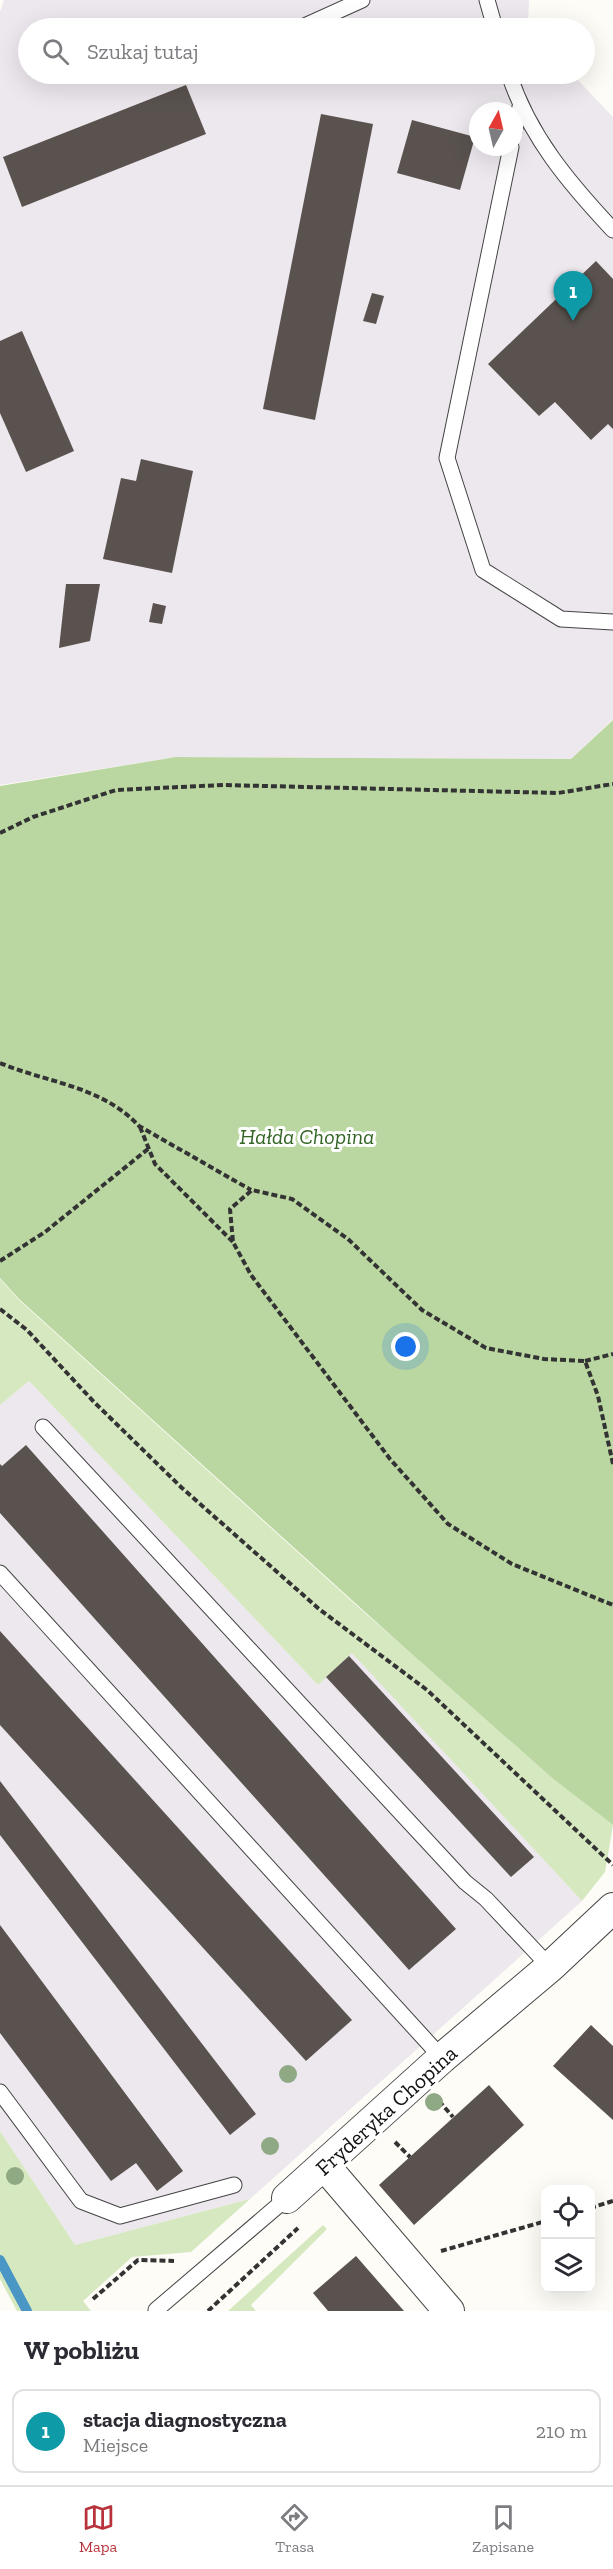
<!DOCTYPE html>
<html lang="pl">
<meta charset="utf-8">
<style>
body{margin:0;font-family:"Zilla Slab",serif;background:#f2f2f3;color:#2b2b33}
.controls{position:absolute;right:18px;bottom:18px;display:grid;overflow:hidden;border-radius:12px;box-shadow:0 6px 24px #0002}
.controls button{width:54px;height:54px;display:grid;place-items:center;padding:0;border:0;border-bottom:2px solid #e1e1e2;background:#fff;color:#2b2b33;font:30px sans-serif}
.compass{position:absolute;left:469px;top:102px;width:54px;height:54px;border-radius:50%;background:#fff;box-shadow:0 6px 24px #0002;rotate:8deg}
.you{position:absolute;left:406px;top:1347px;width:21px;height:21px;margin:-15px;border:4px solid #fff;border-radius:50%;background:#1a73e8;box-shadow:0 0 0 9px #1a73e833}
.badge{display:grid;place-items:center;width:39px;height:39px;border-radius:50%;background:#b8323b;color:#fff;font-size:20px;font-weight:700}
.pin{position:absolute;translate:-50% -50px;filter:drop-shadow(0 2px 3px #0008)}
.pin::after{content:'';position:absolute;top:32px;width:21px;height:18px;background:inherit;clip-path:polygon(0 0,100% 0,50% 100%)}
.list{margin:0;padding:0;list-style:none}
h2{display:flex;justify-content:space-between;align-items:center;height:78px;margin:0;padding:0 24px;font-size:26px}
h2 small{font-size:20px;font-weight:400;color:#7c7c81}
.list li{display:grid;grid-template-columns:39px 1fr auto;gap:18px;align-items:center;box-sizing:border-box;height:84px;margin:0 12px 12px;padding:0 12px;border:2px solid #e1e1e2;border-radius:12px}
.list b{display:block;font-size:22px;white-space:nowrap}
.list p{margin:0;font-size:20px;white-space:nowrap;color:#7c7c81}
.list em{font-size:20px;font-style:normal;color:#7c7c81}
.icon{flex:none;width:33px;height:33px;fill:none;stroke:currentColor;stroke-width:2;stroke-linecap:round;stroke-linejoin:round}
.map{position:relative;flex:none;width:613px;height:2311px;overflow:hidden}
.search{position:absolute;background:#fff;box-shadow:0 6px 24px #0002;left:18px;right:18px;top:18px;height:66px;display:flex;align-items:center;gap:15px;box-sizing:border-box;padding:0 21px;border-radius:33px;color:#7c7c81;font-size:22px}
.sheet{height:174px;background:#fff}
nav{display:flex;justify-content:space-around;align-items:center;box-sizing:border-box;height:84px;border-top:2px solid #e1e1e2;background:#fff;font-size:16px;color:#7c7c81}
nav a{display:grid;justify-items:center;gap:3px}
nav .on{color:#b8323b}
.map>svg:first-child{display:block}
.industrial{fill:#ede7ee;fill-rule:evenodd}
.green{fill:#d6e8c0}
.forest{fill:#bad7a1}
.lines{fill:none;stroke-linecap:round;stroke-linejoin:round}
.stream{stroke:#4a96c4;stroke-width:10}
.building{fill:#59524e}
.service-casing{stroke:#444;stroke-width:17}
.minor-casing{stroke:#444;stroke-width:32}
.path{stroke:#333;stroke-width:4;stroke-dasharray:6 3;stroke-linecap:butt}
.service{stroke:#fff;stroke-width:15}
.minor{stroke:#fff;stroke-width:30}
.tree{fill:#8ea983}
.labels{text-anchor:middle;stroke-width:6;stroke-linejoin:round;paint-order:stroke}
.park-label{font-size:22px;font-style:italic;fill:#336525;stroke:#fff}
.street-label{font-size:22px;fill:#111;stroke:#fff}
</style>
<div class="map">
<svg width="613" height="2311" viewBox="0 0 613 2311">
<rect width="100%" height="100%" fill="#fefcf6"/>
<g class="industrial">
<path d="M4 0H529L528 26 530 28H28V74H572L613 117V719L571 759 176 757 0 785V12ZM478 111H514V147H478Z"/>
<polygon points="29,1381 318,1685 352,1652 582,1901 250,2199 75,2245 0,2131 0,1405"/>
</g>
<g class="green">
<polygon points="0,1279 19,1300 356,1605 552,1778 613,1825 605,1872 582,1901 352,1653 318,1685 29,1381 0,1405"/>
<polygon points="0,2131 75,2245 250,2199 191,2252 132,2257 83,2301 91,2311 17,2311 0,2279"/>
<polygon points="323,2225 327,2229 251,2305 256,2311 228,2311"/>
</g>
<polygon class="forest" points="613,720 613,1825 552,1778 406,1649 19,1299 0,1278 0,786 176,757 571,759"/>
<g class="lines">
<polyline class="stream" points="0,2260 27,2311"/>
</g>
<g class="building">
<polygon points="186,85 206,134 22,207 3,157"/>
<polygon points="321,114 373,124 315,420 263,409"/>
<polygon points="412,120 475,137 460,190 397,173"/>
<polygon points="596,261 613,279 613,429 608,424 591,440 555,402 539,416 488,364"/>
<polygon points="372,293 384,296 376,324 363,321"/>
<polygon points="22,331 74,451 26,472 0,413 0,341"/>
<polygon points="141,459 193,471 172,573 103,559 121,478 136,481"/>
<polygon points="66,584 100,584 90,641 59,648"/>
<polygon points="153,603 166,606 162,624 149,622"/>
<polygon points="26,1445 456,1929 409,1970 0,1513 0,1464 2,1466"/>
<polygon points="0,1631 352,2020 306,2061 0,1725"/>
<polygon points="349,1656 534,1857 511,1877 326,1677"/>
<polygon points="0,1781 256,2114 230,2135 0,1835"/>
<polygon points="0,1925 183,2171 157,2191 136,2163 111,2181 0,2033"/>
<polygon points="591,2025 613,2046 613,2120 553,2066"/>
<polygon points="489,2085 524,2125 414,2225 379,2185"/>
<polygon points="356,2256 404,2311 328,2311 313,2293"/>
</g>
<g class="lines">
<g class="service-casing">
<g id="service">
<polyline points="487,0 495,28"/>
<polyline points="300,28 362,0"/>
<path d="M509 74C529 136 569 183 613 230"/>
<polyline points="514,132 520,107"/>
<polyline points="511,147 447,458 483,570 561,619 613,622"/>
<polyline points="43,1427 465,1882 486,1899 550,1967"/>
<polyline points="0,1573 442,2058"/>
<polyline points="0,2092 81,2201 120,2216 234,2185"/>
<polyline points="156,2310 287,2198"/>
</g>
</g>
<g class="minor-casing">
<g id="minor">
<polyline points="324,2165 449,2311"/>
<polyline points="287,2198 442,2058 550,1967 613,1908"/>
</g>
</g>
<g class="path">
<polyline points="0,833 33,817 116,790 223,785 558,793 613,784"/>
<path d="M0 1063C48 1083 102 1086 139 1126L251 1190"/>
<polyline points="140,1127 155,1164 233,1242"/>
<polyline points="0,1261 45,1232 148,1149"/>
<polyline points="0,1309 27,1330 94,1402 182,1488 319,1609 427,1690 613,1865"/>
<polyline points="585,1361 613,1354"/>
<polyline points="613,1464 598,1396 585,1361 544,1359 486,1348 422,1310 348,1239 292,1199 252,1190 230,1209 233,1242 251,1275 390,1459 448,1524 512,1564 613,1605"/>
<polyline points="439,2101 453,2117"/>
<polyline points="395,2142 410,2157"/>
<polyline points="590,2208 613,2201"/>
<polyline points="441,2251 546,2221"/>
<polyline points="93,2299 138,2260 174,2261"/>
<polyline points="208,2311 298,2228"/>
</g>
<use href="#service" class="service"/>
<use href="#minor" class="minor"/>
</g>
<g class="tree">
<circle cx="288" cy="2074" r="9"/>
<circle cx="434" cy="2102" r="9"/>
<circle cx="270" cy="2146" r="9"/>
<circle cx="15" cy="2176" r="9"/>
</g>
<g class="labels">
<g class="park-label">
<text x="307" y="1144">Hałda Chopina</text>
</g>
<g class="street-label">
<text transform="translate(386 2110) rotate(-42)" y="8">Fryderyka Chopina</text>
</g>
</g>
</svg>
<div class="controls">
<button><svg class="icon" aria-label="locate" viewBox="0 0 24 24"><circle cx="12" cy="12" r="6"/><path d="M12 2v4M12 18v4M2 12h4M18 12h4"/></svg></button>
<button><svg class="icon" aria-label="layers" viewBox="0 0 24 24"><path d="M12 4l9 5-9 5-9-5zM3 14l9 5 9-5"/></svg></button>
</div>
<svg class="compass" viewBox="-18 -18 36 36"><path d="M0-13l5 13h-10z" fill="#e53935"/><path d="M0 13l5-13h-10z" fill="#7c7c81"/></svg>
<div class="you"></div>
<div class="pin badge" style="left:573px;top:321px;background:#0f9aa8">1</div>
<div class="search"><svg class="icon" aria-label="search" viewBox="0 0 24 24"><circle cx="10" cy="10" r="6"/><path d="M15 15l6 6"/></svg>Szukaj tutaj</div>
</div>
<section class="sheet">
<h2>W pobliżu<small></small></h2>
<ul class="list">
<li><span class="badge" style="background:#0f9aa8">1</span><div><b>stacja diagnostyczna</b><p>Miejsce</p></div><em>210 m</em></li>
</ul>
</section>
<nav>
<a class="on"><svg class="icon" aria-label="map" viewBox="0 0 24 24"><path d="M3 6l6-2 6 2 6-2v14l-6 2-6-2-6 2zM9 4v14M15 6v14"/></svg>Mapa</a>
<a><svg class="icon" aria-label="directions" viewBox="0 0 24 24"><path d="M12 3l9 9-9 9-9-9zM9 14v-3h6M13 9l2 2-2 2"/></svg>Trasa</a>
<a><svg class="icon" aria-label="saved" viewBox="0 0 24 24"><path d="M7 4h10v16l-5-4-5 4z"/></svg>Zapisane</a>
</nav>
